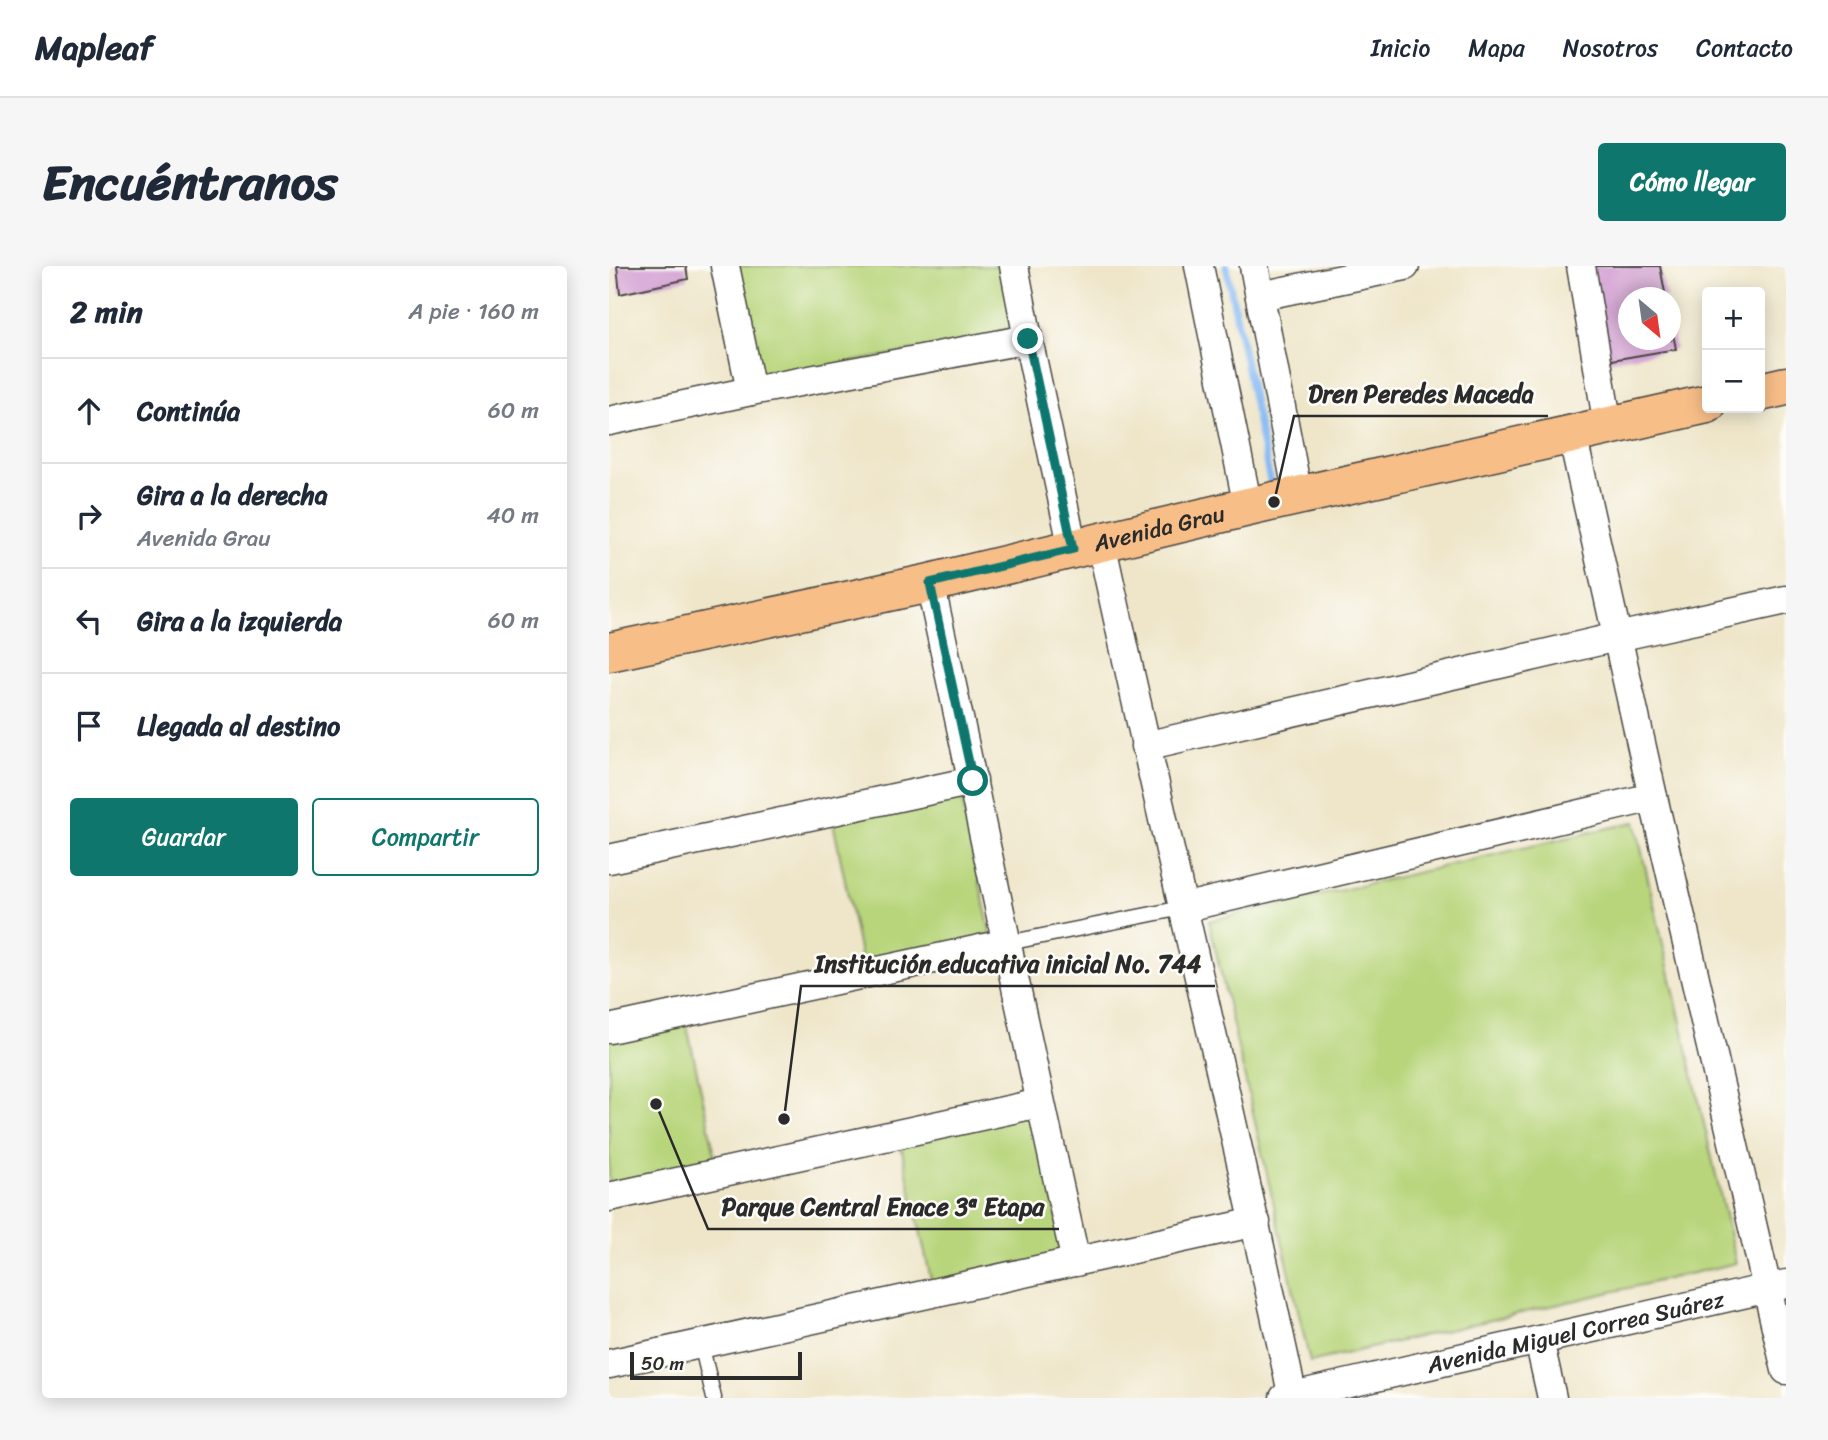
<!DOCTYPE html>
<html lang="es">
<meta charset="utf-8">
<style>
body{margin:0;font-family:Sriracha,sans-serif;background:#f6f6f7;color:#1f2937}
.controls{position:absolute;right:21px;top:21px;display:grid;overflow:hidden;border-radius:7px;box-shadow:0 4px 18px #0003}
.controls button{width:63px;height:63px;display:grid;place-items:center;padding:0;border:0;border-bottom:2px solid #e0e1e3;background:#fff;color:#1f2937;font:35px sans-serif}
.compass{position:absolute;left:1009px;top:21px;width:63px;height:63px;border-radius:50%;background:#fff;box-shadow:0 4px 18px #0003;rotate:151deg}
.scale{position:absolute;left:21px;bottom:18px;width:172px;box-sizing:border-box;padding-left:7px;border:4px solid #2b2b2b;border-top:0;font-size:19px;line-height:24px;white-space:nowrap;color:#2b2b2b;-webkit-text-stroke:5px #fdfcf7;paint-order:stroke}
.stop{position:absolute;width:21px;height:21px;margin:-16px;border:5px solid #0f766e;border-radius:50%;background:#fff}
.stop.end{background:#0f766e;border-color:#fff;box-shadow:0 2px 7px #0008}
.list{margin:0;padding:0;list-style:none}
h2{display:flex;justify-content:space-between;align-items:center;height:91px;margin:0;padding:0 28px;font-size:30px}
h2 small{font-size:23px;font-weight:400;color:#747a83}
.list li{display:grid;grid-template-columns:46px 1fr auto;gap:21px;align-items:center;box-sizing:border-box;height:105px;padding:0 28px;border-top:2px solid #e0e1e3}
.list b{display:block;font-size:26px;white-space:nowrap}
.list p{margin:0;font-size:23px;white-space:nowrap;color:#747a83}
.list em{font-size:23px;font-style:normal;color:#747a83}
.actions{display:flex;gap:14px;padding:21px 28px}
.actions a{flex:1;padding:16px 0;border:2px solid #0f766e;border-radius:7px;text-align:center;font-size:24px;color:#0f766e}
.actions .main{background:#0f766e;color:#fff}
.icon{flex:none;width:38px;height:38px;fill:none;stroke:currentColor;stroke-width:2;stroke-linecap:round;stroke-linejoin:round}
.map{position:relative;flex:none;width:1177px;height:1132px;overflow:hidden;border-radius:7px}
header{display:flex;align-items:center;gap:42px;box-sizing:border-box;height:98px;padding:0 35px;background:#fff;border-bottom:2px solid #e0e1e3}
header strong{font-size:33px}
nav{display:flex;gap:38px;margin-inline-start:auto;font-size:24px}
.intro{display:flex;align-items:center;justify-content:space-between;box-sizing:border-box;height:168px;padding:0 42px}
h1{margin:0;font-size:49px}
.button{padding:18px 32px;border-radius:7px;background:#0f766e;color:#fff;font-size:24px;font-weight:700}
main{display:flex;gap:42px;padding:0 42px}
aside{flex:1;background:#fff;border-radius:7px;box-shadow:0 4px 18px #0003}
.map>svg:first-child{display:block}
.green{fill:#b8d57c;stroke:#728054;stroke-width:2}
.lines{fill:none;stroke-linecap:round;stroke-linejoin:round}
.stream{stroke:#85baf4;stroke-width:7}
.building{fill:#d19cd1}
.lane-casing{stroke:#484743;stroke-width:17}
.street-casing{stroke:#484743;stroke-width:31}
.primary-casing{stroke:#484743;stroke-width:41}
.lane{stroke:#fff;stroke-width:14}
.street{stroke:#fff;stroke-width:28}
.primary{stroke:#f7be88;stroke-width:38}
.route{stroke:#0f766e;stroke-width:9}
.labels{text-anchor:middle;stroke-width:5;stroke-linejoin:round;paint-order:stroke}
.street-label{font-size:23px;fill:#2b2b2b;stroke:#fdfcf7}
.leader{fill:none;stroke:#2b2b2b;stroke-width:2.5}
.callout-dot{fill:#2b2b2b;stroke:#fdfcf7;stroke-width:2.5}
.callout-label{font-size:24px;text-anchor:middle;font-weight:bold;fill:#2b2b2b;stroke:#fdfcf7;stroke-width:5;stroke-linejoin:round;paint-order:stroke}
</style>
<header>
<strong>Mapleaf</strong>
<nav><a>Inicio</a><a>Mapa</a><a>Nosotros</a><a>Contacto</a></nav>
</header>
<div class="intro"><h1>Encuéntranos</h1><a class="button">Cómo llegar</a></div>
<main>
<aside>
<h2>2 min<small>A pie · 160 m</small></h2>
<ul class="list">
<li><svg class="icon" aria-label="ahead" viewBox="0 0 24 24"><path d="M12 20V5M6 11l6-6 6 6"/></svg><div><b>Continúa</b></div><em>60 m</em></li>
<li><svg class="icon" aria-label="right" viewBox="0 0 24 24"><path d="M7 20v-9h11M14 6l5 5-5 5"/></svg><div><b>Gira a la derecha</b><p>Avenida Grau</p></div><em>40 m</em></li>
<li><svg class="icon" aria-label="left" viewBox="0 0 24 24"><path d="M17 20v-9H6M10 6l-5 5 5 5"/></svg><div><b>Gira a la izquierda</b></div><em>60 m</em></li>
<li><svg class="icon" aria-label="arrive" viewBox="0 0 24 24"><path d="M6 21V4h12l-3 4 3 4H6"/></svg><div><b>Llegada al destino</b></div></li>
</ul>
<div class="actions"><a class="main">Guardar</a><a>Compartir</a></div>
</aside>
<div class="map">
<svg width="1177" height="1132" viewBox="0 0 1177 1132">
<rect width="100%" height="100%" fill="#fdfcf7"/>
<filter id="ink" filterUnits="userSpaceOnUse"><feTurbulence type="fractalNoise" baseFrequency=".0143" numOctaves="2"/><feDisplacementMap in="SourceGraphic" scale="14" xChannelSelector="R" yChannelSelector="G"/><feConvolveMatrix kernelMatrix="1 2 1 2 8 2 1 2 1" color-interpolation-filters="sRGB"/></filter>
<filter id="wash" filterUnits="userSpaceOnUse"><feTurbulence type="fractalNoise" baseFrequency=".00686" numOctaves="4" result="noise"/><feDisplacementMap in="SourceGraphic" scale="28" xChannelSelector="R" yChannelSelector="G"/><feGaussianBlur stdDeviation="1.57" result="paint"/><feColorMatrix in="noise" values="0 0 0 0 0 0 0 0 0 0 0 0 0 0 0 0 0 1.4 0 .05"/><feComposite in="paint" operator="in"/></filter>
<g filter="url(#wash)">
<rect width="100%" height="100%" fill="#efe6ca"/>
<g class="green">
<polygon points="118,0 404,0 418,65 140,114"/>
<polygon points="352,529 382,670 253,698 224,556"/>
<polygon points="1026,556 1127,997 701,1096 600,655"/>
<polygon points="76,751 110,907 0,928 0,769"/>
<polygon points="425,846 456,988 323,1018 291,876"/>
</g>
<g class="lines">
<polyline class="stream" points="617,0 663,225"/>
</g>
<g id="blocks">
<g class="building">
<polygon points="8,0 77,0 79,13 11,28"/>
<polygon points="980,0 1051,0 1057,32 1020,32 1020,74 1062,74 1062,63 1063,63 1067,83 997,95"/>
</g>
</g>
</g>
<g filter="url(#ink)">
<use href="#blocks" fill-opacity="0" stroke="#484743" stroke-width="2"/>
<g class="lines">
<g class="lane-casing">
<g id="lane">
<polyline points="399,677 573,642"/>
<polyline points="92,1078 105,1132"/>
</g>
</g>
<g class="street-casing">
<g id="street">
<polyline points="116,0 142,125"/>
<polyline points="405,0 419,73 464,283"/>
<polyline points="590,0 639,241"/>
<polyline points="645,0 689,230"/>
<polyline points="972,0 999,160"/>
<polyline points="651,30 796,0"/>
<polyline points="0,155 142,125 419,73"/>
<polyline points="963,168 1044,531 1177,1104"/>
<path d="M492 276C554 562 623 846 684 1132"/>
<path d="M321 317C370 543 416 770 467 996"/>
<polyline points="536,480 1008,371 1177,334"/>
<polyline points="0,593 364,515"/>
<polyline points="573,642 1044,531"/>
<polyline points="0,763 399,677"/>
<polyline points="0,931 431,837"/>
<polyline points="930,1074 943,1132"/>
<polyline points="0,1098 647,956"/>
<path id="s1" d="M675 1132 1177 1018"/>
</g>
</g>
<g class="primary-casing">
<g id="primary">
<polyline points="1151,126 1177,120"/>
<path id="s2" d="M0 386 321 317 639 241 1098 138"/>
</g>
</g>
<use href="#lane" class="lane"/>
<use href="#street" class="street"/>
<use href="#primary" class="primary"/>
</g>
</g>
<g class="lines" filter="url(#ink)">
<polyline class="route" points="364,515 321,317 464,283 419,73"/>
</g>
<g class="labels">
<g class="street-label">
<text dy="8" stroke="none"><textPath href="#s2" startOffset="564">Avenida Grau</textPath></text>
<text dy="8" stroke="none"><textPath href="#s1" startOffset="299">Avenida Miguel Correa Suárez</textPath></text>
</g>
</g>
<path class="leader" d="M665 236L685 150H939M175 853L192 720H606M47 838L99 963H450"/>
<g class="callout-dot">
<circle cx="665" cy="236" r="7"/>
<circle cx="175" cy="853" r="7"/>
<circle cx="47" cy="838" r="7"/>
</g>
<g class="callout-label">
<text x="812" y="136">Dren Peredes Maceda</text>
<text x="399" y="706">Institución educativa inicial No. 744</text>
<text x="274" y="949">Parque Central Enace 3ª Etapa</text>
</g>
</svg>
<div class="controls">
<button>+</button>
<button>−</button>
</div>
<svg class="compass" viewBox="-18 -18 36 36"><path d="M0-13l5 13h-10z" fill="#e53935"/><path d="M0 13l5-13h-10z" fill="#747a83"/></svg>
<div class="scale">50 m</div>
<div class="stop" style="left:364px;top:515px"></div>
<div class="stop end" style="left:419px;top:73px"></div>
</div>
</main>
